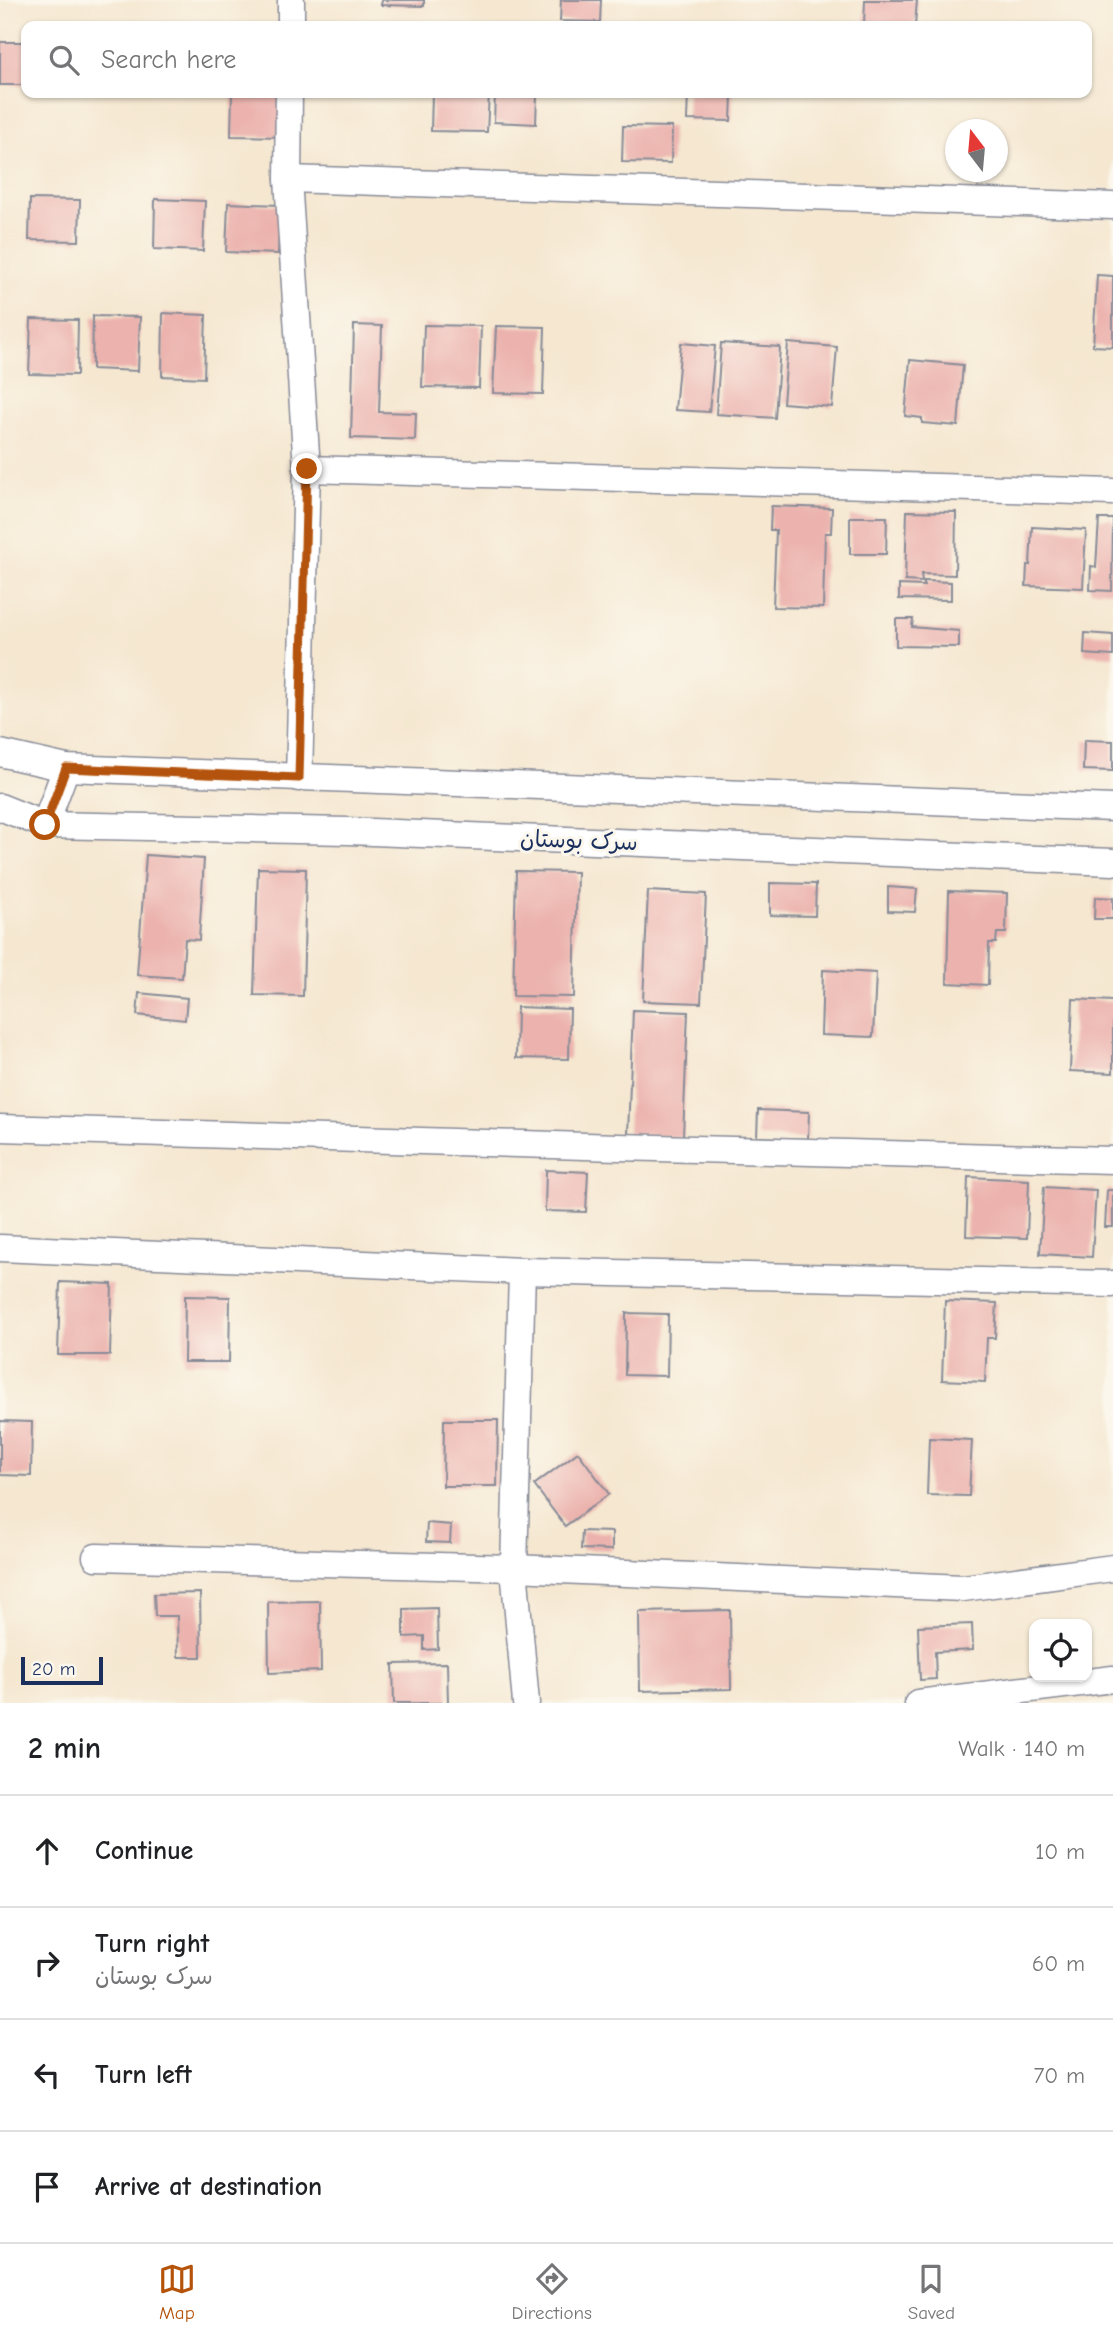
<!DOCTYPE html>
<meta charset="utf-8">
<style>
body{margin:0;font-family:"Comic Neue","Playpen Sans Arabic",sans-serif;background:#f2f2f2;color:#202124}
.controls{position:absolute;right:21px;bottom:21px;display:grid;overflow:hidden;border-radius:14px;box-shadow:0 2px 5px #0004}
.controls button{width:63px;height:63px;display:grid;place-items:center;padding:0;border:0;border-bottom:2px solid #e0e0e0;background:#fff;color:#202124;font:35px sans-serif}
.compass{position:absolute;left:945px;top:119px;width:63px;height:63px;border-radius:50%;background:#fff;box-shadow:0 2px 5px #0004;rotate:344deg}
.scale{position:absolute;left:21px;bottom:18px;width:82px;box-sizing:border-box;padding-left:7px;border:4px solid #1b2f5e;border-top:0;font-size:19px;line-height:24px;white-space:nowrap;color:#1b2f5e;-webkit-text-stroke:5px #fbf7ec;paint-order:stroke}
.stop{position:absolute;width:21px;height:21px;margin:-16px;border:5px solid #b45309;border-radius:50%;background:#fff}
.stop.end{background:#b45309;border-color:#fff;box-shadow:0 2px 7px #0008}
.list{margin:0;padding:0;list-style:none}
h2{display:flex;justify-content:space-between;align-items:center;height:91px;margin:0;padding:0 28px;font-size:30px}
h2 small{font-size:23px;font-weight:400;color:#757577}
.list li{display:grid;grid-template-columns:46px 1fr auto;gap:21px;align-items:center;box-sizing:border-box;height:112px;padding:0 28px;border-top:2px solid #e0e0e0}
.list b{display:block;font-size:26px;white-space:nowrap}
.list p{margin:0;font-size:23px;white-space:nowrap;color:#757577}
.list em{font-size:23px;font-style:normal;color:#757577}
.icon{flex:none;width:38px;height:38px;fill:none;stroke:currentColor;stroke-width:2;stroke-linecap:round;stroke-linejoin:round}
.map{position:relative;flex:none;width:1113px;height:1703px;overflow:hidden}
.search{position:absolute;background:#fff;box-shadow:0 2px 5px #0004;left:21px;right:21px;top:21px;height:77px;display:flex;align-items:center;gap:18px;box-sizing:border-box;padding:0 24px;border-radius:14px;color:#757577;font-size:26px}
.sheet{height:539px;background:#fff}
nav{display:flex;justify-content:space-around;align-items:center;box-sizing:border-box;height:98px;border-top:2px solid #e0e0e0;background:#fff;font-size:19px;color:#757577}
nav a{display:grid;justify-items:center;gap:4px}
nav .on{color:#b45309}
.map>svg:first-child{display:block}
.building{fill:#ecb3ae}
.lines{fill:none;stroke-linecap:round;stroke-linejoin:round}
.minor-casing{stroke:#888b97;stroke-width:29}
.minor{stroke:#fff;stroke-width:26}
.route{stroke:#b45309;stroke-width:9}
.labels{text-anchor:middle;stroke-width:6;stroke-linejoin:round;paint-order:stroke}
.street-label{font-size:23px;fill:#1b2f5e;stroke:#fbf7ec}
</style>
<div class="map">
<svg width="1113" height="1703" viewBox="0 0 1113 1703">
<rect width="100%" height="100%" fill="#fbf7ec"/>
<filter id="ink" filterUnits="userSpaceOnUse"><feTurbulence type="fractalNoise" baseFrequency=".0143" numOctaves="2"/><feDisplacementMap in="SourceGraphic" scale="14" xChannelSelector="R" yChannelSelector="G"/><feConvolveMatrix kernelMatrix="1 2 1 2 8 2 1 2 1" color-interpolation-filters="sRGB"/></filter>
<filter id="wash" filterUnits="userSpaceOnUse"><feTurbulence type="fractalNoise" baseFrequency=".00686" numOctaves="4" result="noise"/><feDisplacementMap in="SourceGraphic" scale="28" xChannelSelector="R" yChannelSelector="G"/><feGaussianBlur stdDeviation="1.57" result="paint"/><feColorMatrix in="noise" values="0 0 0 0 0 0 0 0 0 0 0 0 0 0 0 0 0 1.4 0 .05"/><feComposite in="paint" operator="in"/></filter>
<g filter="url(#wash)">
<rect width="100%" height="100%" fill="#f5e7d0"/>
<g id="blocks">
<g class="building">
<polygon points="382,0 424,0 424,6 381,5"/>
<polygon points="561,0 601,0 600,22 560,21"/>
<polygon points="865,0 917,0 915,26 864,25"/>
<polygon points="0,42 26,42 24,85 0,85"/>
<polygon points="232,93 285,93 284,137 231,136"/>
<polygon points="432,93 489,93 487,132 431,131"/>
<polygon points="495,93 537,93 536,124 494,122"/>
<polygon points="688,93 732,93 731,121 687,120"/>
<polygon points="623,126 672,127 671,163 622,162"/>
<polygon points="30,199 80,200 79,241 29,240"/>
<polygon points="155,199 205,201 203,251 154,249"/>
<polygon points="228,203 280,205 278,254 226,252"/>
<polygon points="1097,275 1113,276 1113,347 1093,346"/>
<polygon points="163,313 206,315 204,378 162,376"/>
<polygon points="93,316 140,317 138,371 92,369"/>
<polygon points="31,319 78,320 77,375 29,374"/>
<polygon points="354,325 382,326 379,412 416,413 415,440 351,438"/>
<polygon points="424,325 481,326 479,388 422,387"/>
<polygon points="496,326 545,327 543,394 493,393"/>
<polygon points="681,343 715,346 709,412 675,410"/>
<polygon points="721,343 780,347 775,418 716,414"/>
<polygon points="788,343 837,347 832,407 783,403"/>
<polygon points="910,360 963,365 958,426 922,423 922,418 905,416"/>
<polygon points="771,506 832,508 831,533 825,533 823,608 773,607 776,530 770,530"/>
<polygon points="907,511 956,512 955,575 921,574 922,582 905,581"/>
<polygon points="850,517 887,517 886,554 850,554"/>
<polygon points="1099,519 1113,519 1112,591 1090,590 1091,566 1096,567"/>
<polygon points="1032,527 1086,530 1083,588 1026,586 1027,565 1030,565"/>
<polygon points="924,581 951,582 951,600 899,599 899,585 924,586"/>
<polygon points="896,619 913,619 912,627 959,631 959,647 896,646"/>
<polygon points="1085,633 1113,635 1113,656 1084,654"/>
<polygon points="1084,740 1113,741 1113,771 1083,770"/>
<polygon points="146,855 204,859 199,940 185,939 182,978 137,975"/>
<polygon points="258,868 306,869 303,996 254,995"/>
<polygon points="516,871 577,872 574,997 513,996"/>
<polygon points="770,883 816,884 815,916 770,915"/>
<polygon points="888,887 917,889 915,912 888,911"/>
<polygon points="648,891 706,894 701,1003 643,1001"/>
<polygon points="949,891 1007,893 1006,933 997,933 996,943 989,943 988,985 947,983"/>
<polygon points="1095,897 1113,898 1113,919 1094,919"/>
<polygon points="823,970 876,973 873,1037 821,1035"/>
<polygon points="139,993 187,998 185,1020 137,1015"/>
<polygon points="1073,999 1113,1001 1113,1073 1070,1071"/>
<polygon points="517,1007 570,1009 569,1059 516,1058"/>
<polygon points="633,1010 688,1012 683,1137 628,1134"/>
<polygon points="758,1110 809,1112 808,1139 757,1137"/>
<polygon points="546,1170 588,1172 586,1212 545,1211"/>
<polygon points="968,1177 1029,1180 1027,1238 966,1236"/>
<polygon points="1044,1187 1096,1190 1092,1257 1040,1254"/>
<polygon points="1107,1190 1113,1190 1113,1227 1105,1227"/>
<polygon points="60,1282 112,1284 110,1355 58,1355"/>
<polygon points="185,1296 230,1297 229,1362 184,1362"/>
<polygon points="945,1301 997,1303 995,1338 987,1338 985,1382 942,1380"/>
<polygon points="626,1313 668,1314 667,1376 625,1375"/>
<polygon points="444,1420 498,1420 497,1486 443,1486"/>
<polygon points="0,1421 32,1422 31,1476 0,1475"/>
<polygon points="929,1438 972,1440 969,1496 927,1495"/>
<polygon points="578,1452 609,1494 565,1526 534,1485"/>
<polygon points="427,1523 451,1525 450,1543 426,1542"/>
<polygon points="582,1531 612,1532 612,1550 581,1549"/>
<polygon points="200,1593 201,1657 178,1657 177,1616 155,1616 154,1594"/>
<polygon points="320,1601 321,1671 269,1673 268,1602"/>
<polygon points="437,1608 438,1649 424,1650 424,1636 404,1637 404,1609"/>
<polygon points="730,1610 731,1689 640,1691 639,1612"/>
<polygon points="972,1624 973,1650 935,1652 936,1679 920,1680 918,1626"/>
<polygon points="447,1663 448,1703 394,1703 393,1664"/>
</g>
</g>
</g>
<g filter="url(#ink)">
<use href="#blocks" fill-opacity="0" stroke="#888b97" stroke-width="2"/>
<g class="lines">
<g class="minor-casing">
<g id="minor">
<polyline points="291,26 291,0"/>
<polyline points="289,93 288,179 307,469 299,778"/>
<polyline points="288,179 1113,206"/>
<polyline points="307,469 1113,492"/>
<polyline points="0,753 66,768 1113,808"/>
<polyline points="0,807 45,825 348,831 1113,862"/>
<polyline points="45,825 66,768"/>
<polyline points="0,1128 618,1147 1113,1160"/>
<polyline points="0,1248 522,1271 1113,1284"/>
<polyline points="522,1271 514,1568 526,1703"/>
<polyline points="96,1557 514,1568 963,1588 1113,1568"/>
<polyline points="918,1703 1113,1679"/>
</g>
</g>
<use href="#minor" class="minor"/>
</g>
</g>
<g class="lines" filter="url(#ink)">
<polyline class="route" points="45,825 66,768 299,778 307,469"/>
</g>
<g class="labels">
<g class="street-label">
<text transform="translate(579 840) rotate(2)" y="8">سرک بوستان</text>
</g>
</g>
</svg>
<div class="controls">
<button><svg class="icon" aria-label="locate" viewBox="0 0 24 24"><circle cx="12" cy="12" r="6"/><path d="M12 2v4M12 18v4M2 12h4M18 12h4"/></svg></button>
</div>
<svg class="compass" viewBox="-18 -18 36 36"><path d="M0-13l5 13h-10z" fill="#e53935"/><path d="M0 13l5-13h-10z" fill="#757577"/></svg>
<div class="scale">20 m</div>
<div class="stop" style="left:45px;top:825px"></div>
<div class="stop end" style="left:307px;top:469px"></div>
<div class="search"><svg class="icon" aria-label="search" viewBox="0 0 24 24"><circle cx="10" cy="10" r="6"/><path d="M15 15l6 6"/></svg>Search here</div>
</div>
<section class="sheet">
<h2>2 min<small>Walk · 140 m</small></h2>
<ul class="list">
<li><svg class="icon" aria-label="ahead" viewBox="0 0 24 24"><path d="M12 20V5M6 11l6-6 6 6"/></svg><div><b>Continue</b></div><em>10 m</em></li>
<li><svg class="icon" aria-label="right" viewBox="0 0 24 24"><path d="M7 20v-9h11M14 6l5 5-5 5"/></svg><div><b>Turn right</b><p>سرک بوستان</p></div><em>60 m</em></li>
<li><svg class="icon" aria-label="left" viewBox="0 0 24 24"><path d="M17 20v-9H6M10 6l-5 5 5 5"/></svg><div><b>Turn left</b></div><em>70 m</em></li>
<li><svg class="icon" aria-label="arrive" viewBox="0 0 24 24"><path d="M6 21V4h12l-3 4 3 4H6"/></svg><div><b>Arrive at destination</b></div></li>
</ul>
</section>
<nav>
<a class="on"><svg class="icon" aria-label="map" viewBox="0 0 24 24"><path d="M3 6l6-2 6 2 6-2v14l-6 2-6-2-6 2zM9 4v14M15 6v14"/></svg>Map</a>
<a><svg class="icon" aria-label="directions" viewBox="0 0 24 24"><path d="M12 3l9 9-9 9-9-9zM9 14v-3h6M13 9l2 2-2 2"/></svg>Directions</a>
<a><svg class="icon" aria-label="saved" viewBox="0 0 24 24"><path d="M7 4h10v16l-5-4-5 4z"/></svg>Saved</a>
</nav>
